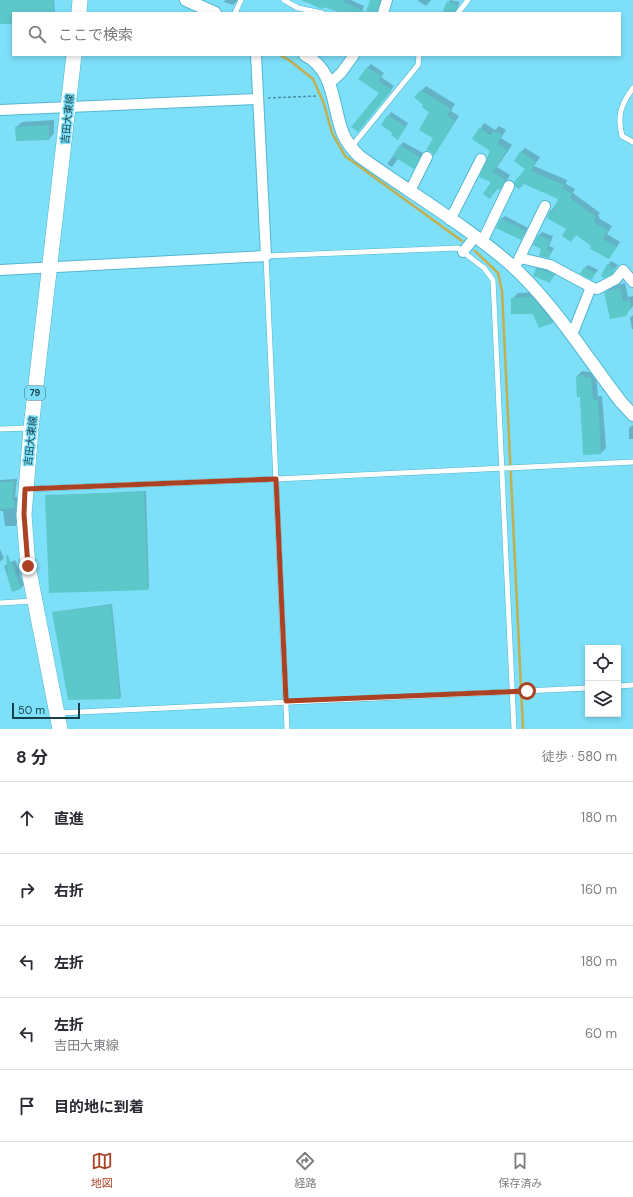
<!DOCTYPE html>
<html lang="ja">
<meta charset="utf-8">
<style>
body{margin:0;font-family:"DM Sans","Noto Sans JP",sans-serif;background:#f7f7f7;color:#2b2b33}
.controls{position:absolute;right:12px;bottom:12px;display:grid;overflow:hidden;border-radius:0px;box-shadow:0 2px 6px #0003}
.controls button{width:36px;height:36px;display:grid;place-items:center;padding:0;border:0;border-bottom:1px solid #e1e1e2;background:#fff;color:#2b2b33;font:20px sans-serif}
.scale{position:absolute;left:12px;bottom:10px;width:68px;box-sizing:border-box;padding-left:4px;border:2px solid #153f49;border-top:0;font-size:11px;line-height:14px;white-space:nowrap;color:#153f49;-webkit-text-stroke:3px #7ddff8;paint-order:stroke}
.stop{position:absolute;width:12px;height:12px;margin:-9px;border:3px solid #aa4223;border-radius:50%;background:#fff}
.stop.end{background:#aa4223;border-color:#fff;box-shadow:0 1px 4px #0008}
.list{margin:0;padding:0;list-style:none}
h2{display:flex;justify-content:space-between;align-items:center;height:52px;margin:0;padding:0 16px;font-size:17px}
h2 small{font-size:13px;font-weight:400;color:#7c7c81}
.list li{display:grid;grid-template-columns:26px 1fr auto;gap:12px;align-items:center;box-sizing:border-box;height:72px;padding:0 16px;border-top:1px solid #e1e1e2}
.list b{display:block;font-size:15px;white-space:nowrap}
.list p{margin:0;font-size:13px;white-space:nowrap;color:#7c7c81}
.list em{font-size:13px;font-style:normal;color:#7c7c81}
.icon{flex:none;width:22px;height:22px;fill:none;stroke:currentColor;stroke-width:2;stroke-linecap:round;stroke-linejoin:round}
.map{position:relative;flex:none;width:633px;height:729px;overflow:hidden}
.search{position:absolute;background:#fff;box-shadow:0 2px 6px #0003;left:12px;right:12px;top:12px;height:44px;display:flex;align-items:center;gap:10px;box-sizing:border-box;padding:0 14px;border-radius:0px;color:#7c7c81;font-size:15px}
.sheet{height:412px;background:#fff}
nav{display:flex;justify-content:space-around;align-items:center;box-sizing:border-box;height:56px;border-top:1px solid #e1e1e2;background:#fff;font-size:11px;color:#7c7c81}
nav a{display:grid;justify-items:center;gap:2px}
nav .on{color:#aa4223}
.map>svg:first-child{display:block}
.shadow{fill:#0003}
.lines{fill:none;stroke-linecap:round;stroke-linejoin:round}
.stream{stroke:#c3ae50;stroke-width:2.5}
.building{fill:#5cc8ca}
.service-casing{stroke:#54b7d0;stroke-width:6}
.minor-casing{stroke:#54b7d0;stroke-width:12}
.tertiary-casing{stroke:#54b7d0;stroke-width:14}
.primary-casing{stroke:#54b7d0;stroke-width:16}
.path{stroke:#498fa1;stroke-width:1.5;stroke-dasharray:3 2;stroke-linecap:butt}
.service{stroke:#fff;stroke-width:5}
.minor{stroke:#fff;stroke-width:10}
.tertiary{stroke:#fff;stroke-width:12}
.primary{stroke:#fff;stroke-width:15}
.route{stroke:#aa4223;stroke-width:5}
.labels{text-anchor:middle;stroke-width:3;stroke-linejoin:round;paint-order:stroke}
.shield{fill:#7ddff8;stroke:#346f7e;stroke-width:1}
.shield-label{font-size:9px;font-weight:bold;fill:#153f49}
.street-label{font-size:10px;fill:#153f49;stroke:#7ddff8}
</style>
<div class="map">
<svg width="633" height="729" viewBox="0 0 633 729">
<rect width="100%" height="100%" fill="#7ddff8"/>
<g class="shadow">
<polygon points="0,0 54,0 55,13 13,13 13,22 0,22"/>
<polygon points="225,0 238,0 233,5 224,2"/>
<polygon points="302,0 351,0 364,6 361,13 344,13"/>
<polygon points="371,0 382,0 379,13 372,13"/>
<polygon points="417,0 431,0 426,6"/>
<polygon points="450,0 460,2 455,13 443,13"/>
<polygon points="371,64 384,73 381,77 394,86 361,127 380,92 367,68"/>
<polygon points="426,86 455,104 451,111 459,116 434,155 434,137 431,112 425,105 421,91"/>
<polygon points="391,112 408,123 401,135 382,125"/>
<polygon points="54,120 54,133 49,139 16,127 22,122"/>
<polygon points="484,123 495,130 499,126 506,130 501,138 512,145 497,167 510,175 505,184 500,189 498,188 490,198 491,150 474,139"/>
<polygon points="403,142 423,153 414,167 398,159 392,167 387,164"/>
<polygon points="525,148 540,157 534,166 567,180 566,184 575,189 573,193 600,213 598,215 600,219 612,226 607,234 620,242 609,258 577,234 571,240 568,229 551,211 560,198 527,168 521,152"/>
<polygon points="505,216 528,228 521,239 501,219"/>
<polygon points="542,232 553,236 549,246 554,248 549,257 542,248 539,235"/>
<polygon points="611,261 618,265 611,273 608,265"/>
<polygon points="540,265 557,271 550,282 536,269"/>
<polygon points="588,265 598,270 591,279 585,268"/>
<polygon points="625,283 628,297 633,296 633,306 625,315 605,293 611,287"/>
<polygon points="537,292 558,317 553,322 539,327 534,313 512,299 518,293"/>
<polygon points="633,315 633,329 632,329 630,318"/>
<polygon points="582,371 596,373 598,396 602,396 606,448 601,453 584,454 580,395 577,376"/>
<polygon points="633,425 633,439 629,439 629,428"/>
<polygon points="17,479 15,497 17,497 19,522 15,526 5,526 3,511 0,511 0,480"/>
<polygon points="146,491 149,588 148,589 46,496"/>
<polygon points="0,549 4,558 0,562"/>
<polygon points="15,560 24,585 21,588 12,590 4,566"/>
<polygon points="112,604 121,697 119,698 53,612"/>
</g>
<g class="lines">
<g class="stream">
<polyline points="280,55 289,60 313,79 324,104 332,133 345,156 462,241"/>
<polyline points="475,251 498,273 502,291 523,729"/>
</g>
</g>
<g class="building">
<polygon points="0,0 53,0 54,13 13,13 13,24 0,24"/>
<polygon points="301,0 344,0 343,2 366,12 370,0 380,0 377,13 341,13 325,7 322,9"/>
<polygon points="447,1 457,5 454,13 442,13"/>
<polygon points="367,67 381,76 378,81 392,90 358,132 351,127 379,93 358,79"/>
<polygon points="421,90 451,109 447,116 455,121 434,156 430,151 426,150 433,138 419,130 429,112 422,107 423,105 414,97"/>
<polygon points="387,115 406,127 398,140 391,135 392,133 381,125"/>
<polygon points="49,125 49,140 16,141 15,127"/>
<polygon points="479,128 491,135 493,131 502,135 497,143 507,150 493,172 506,180 500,190 497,188 490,199 483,194 491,182 479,177 490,151 472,139"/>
<polygon points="399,145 420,157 414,169 393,156"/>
<polygon points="520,151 536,162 531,171 564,185 562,189 572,193 570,198 596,217 594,220 596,224 608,230 603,239 617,247 609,259 590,249 591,246 576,235 571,242 562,236 566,229 547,218 550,210 553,212 558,199 524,184 519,189 515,186 514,182 525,169 514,161"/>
<polygon points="501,218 525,231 521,240 496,228"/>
<polygon points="538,235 550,240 547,250 551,251 549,258 539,256 541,249 533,245"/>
<polygon points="607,264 615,269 612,274 604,278 601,276"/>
<polygon points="584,267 595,273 592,280 580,274"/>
<polygon points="536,268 554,274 550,283 533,276"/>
<polygon points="620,288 623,302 629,300 631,307 626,316 610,319 604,292"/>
<polygon points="532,297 550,319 553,323 539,328 533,314 511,314 511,298"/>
<polygon points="584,375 584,378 591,377 593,400 598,400 601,454 583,455 580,397 577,397 576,376"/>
<polygon points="0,482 14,482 12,500 14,500 15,508 0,509"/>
<polygon points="144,492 148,590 49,593 45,495"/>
<polygon points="8,555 21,589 12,592 8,579 6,556"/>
<polygon points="111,605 120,699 68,700 52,612"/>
</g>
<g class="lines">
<g class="service-casing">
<g id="service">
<polyline points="284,0 298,8 322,13"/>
<polyline points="235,13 241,0"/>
<polyline points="458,13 468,0"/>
<path d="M633 88C621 104 617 116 622 136L633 142"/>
<polyline points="352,146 418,65 419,55"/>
<polyline points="0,429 29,428"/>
<polyline points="28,489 276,479 633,462"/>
<polyline points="0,603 33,601"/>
<polyline points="618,686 633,685"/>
<polyline points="58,713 588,688"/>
<polyline points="287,729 266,256 458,248 484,268 493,280 514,729"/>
</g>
</g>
<g class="minor-casing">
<g id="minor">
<polyline points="383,13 387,0"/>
<polyline points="330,83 341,73 354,55"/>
<polyline points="0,110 258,99"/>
<polyline points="410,191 427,157"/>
<polyline points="450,220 481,159"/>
<polyline points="482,242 509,186"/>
<polyline points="463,252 475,237"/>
<polyline points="520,258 550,265 591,287 574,330 571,334"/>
<polyline points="517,263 545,206"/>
<polyline points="0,270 266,256 256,55"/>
<polyline points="591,287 597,289 616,279 623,270 633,282"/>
</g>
</g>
<g class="tertiary-casing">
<g id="tertiary">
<polyline points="186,0 215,13"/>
<path d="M305 55C335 70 332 106 343 134 347 143 352 149 359 156 409 192 464 224 510 264 553 302 586 357 621 402L633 415"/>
</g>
</g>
<g class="primary-casing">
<g id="primary">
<polyline points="79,13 80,0"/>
<polyline points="60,729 28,566 24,515 31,428 74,55"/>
</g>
</g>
<polyline class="path" points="268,98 316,96"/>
<use href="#service" class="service"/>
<use href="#minor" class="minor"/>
<use href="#tertiary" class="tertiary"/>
<use href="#primary" class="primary"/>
</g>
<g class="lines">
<polyline class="route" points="28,566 24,514 25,489 276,479 286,701 527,691"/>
</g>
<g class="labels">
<rect class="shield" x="25" y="386" width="20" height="14" rx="3"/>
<g class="shield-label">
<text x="35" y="396">79</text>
</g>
<g class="street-label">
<text transform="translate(67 119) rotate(-84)" y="4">吉田大東線</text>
<text transform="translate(30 441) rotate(-84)" y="4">吉田大東線</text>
</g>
</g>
</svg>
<div class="controls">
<button><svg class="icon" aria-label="locate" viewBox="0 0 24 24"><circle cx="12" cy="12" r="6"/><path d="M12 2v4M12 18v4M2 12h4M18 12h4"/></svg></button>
<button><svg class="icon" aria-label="layers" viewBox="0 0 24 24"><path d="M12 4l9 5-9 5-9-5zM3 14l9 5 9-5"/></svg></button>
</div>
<div class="scale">50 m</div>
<div class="stop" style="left:527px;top:691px"></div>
<div class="stop end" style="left:28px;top:566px"></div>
<div class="search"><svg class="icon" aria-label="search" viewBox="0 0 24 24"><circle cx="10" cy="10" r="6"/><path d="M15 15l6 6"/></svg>ここで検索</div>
</div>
<section class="sheet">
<h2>8 分<small>徒歩 · 580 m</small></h2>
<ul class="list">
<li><svg class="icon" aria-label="ahead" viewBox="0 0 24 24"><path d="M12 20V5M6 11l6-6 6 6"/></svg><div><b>直進</b></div><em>180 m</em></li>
<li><svg class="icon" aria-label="right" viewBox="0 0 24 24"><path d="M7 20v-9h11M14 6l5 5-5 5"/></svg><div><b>右折</b></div><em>160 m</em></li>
<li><svg class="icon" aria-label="left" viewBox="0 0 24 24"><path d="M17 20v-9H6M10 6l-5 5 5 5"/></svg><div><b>左折</b></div><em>180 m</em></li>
<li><svg class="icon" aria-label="left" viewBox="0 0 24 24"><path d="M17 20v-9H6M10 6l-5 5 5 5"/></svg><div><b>左折</b><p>吉田大東線</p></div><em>60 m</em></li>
<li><svg class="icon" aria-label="arrive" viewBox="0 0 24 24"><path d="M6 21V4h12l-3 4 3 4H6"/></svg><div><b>目的地に到着</b></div></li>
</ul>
</section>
<nav>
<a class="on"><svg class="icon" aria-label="map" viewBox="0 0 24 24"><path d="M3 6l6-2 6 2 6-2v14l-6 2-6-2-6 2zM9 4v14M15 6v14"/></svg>地図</a>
<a><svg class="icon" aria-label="directions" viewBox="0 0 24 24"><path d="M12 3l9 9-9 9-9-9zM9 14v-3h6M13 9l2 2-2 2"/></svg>経路</a>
<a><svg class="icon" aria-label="saved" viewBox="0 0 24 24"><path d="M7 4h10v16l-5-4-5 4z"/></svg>保存済み</a>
</nav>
